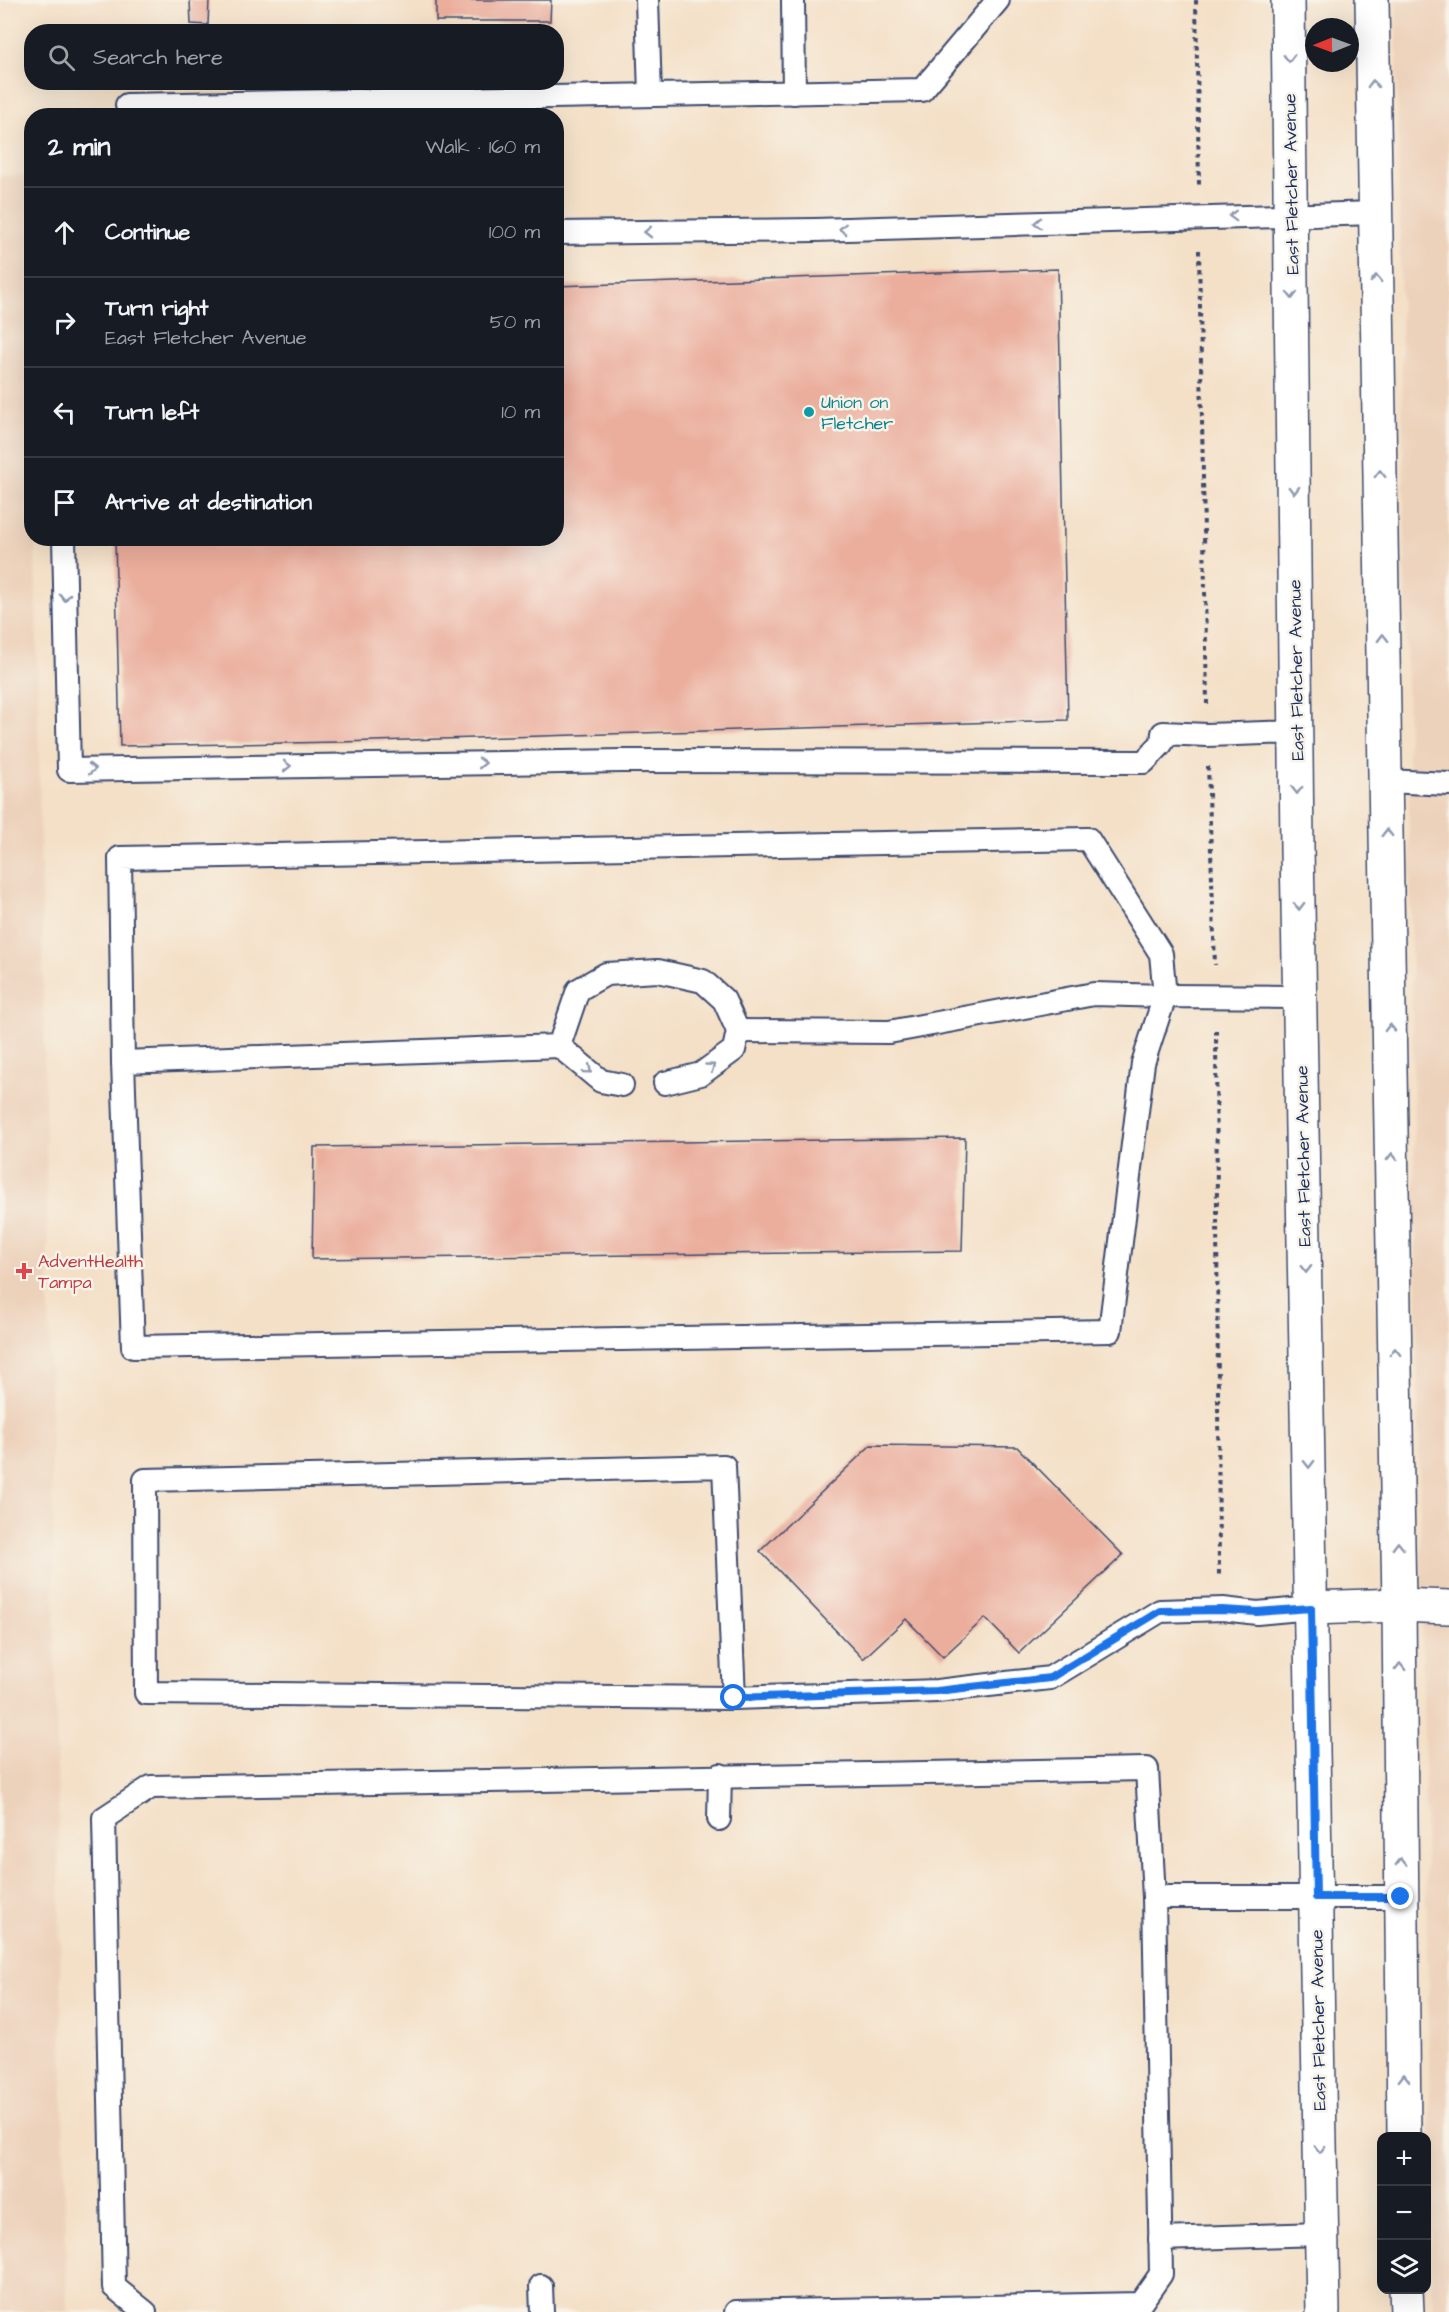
<!DOCTYPE html>
<meta charset="utf-8">
<style>
body{margin:0;font-family:"Architects Daughter",sans-serif;background:#20242c;color:#f1f3f6}
.controls{position:absolute;right:18px;bottom:18px;display:grid;overflow:hidden;border-radius:12px;box-shadow:0 6px 24px #0002}
.controls button{width:54px;height:54px;display:grid;place-items:center;padding:0;border:0;border-bottom:2px solid #363941;background:#171b24;color:#f1f3f6;font:30px sans-serif}
.compass{position:absolute;left:1305px;top:18px;width:54px;height:54px;border-radius:50%;background:#171b24;box-shadow:0 6px 24px #0002;rotate:269deg}
.stop{position:absolute;width:18px;height:18px;margin:-14px;border:4px solid #1a73e8;border-radius:50%;background:#fff}
.stop.end{background:#1a73e8;border-color:#fff;box-shadow:0 2px 6px #0008}
.list{margin:0;padding:0;list-style:none}
h2{display:flex;justify-content:space-between;align-items:center;height:78px;margin:0;padding:0 24px;font-size:26px}
h2 small{font-size:20px;font-weight:400;color:#9ea1a6}
.list li{display:grid;grid-template-columns:39px 1fr auto;gap:18px;align-items:center;box-sizing:border-box;height:90px;padding:0 24px;border-top:2px solid #363941}
.list b{display:block;font-size:22px;white-space:nowrap}
.list p{margin:0;font-size:20px;white-space:nowrap;color:#9ea1a6}
.list em{font-size:20px;font-style:normal;color:#9ea1a6}
.icon{flex:none;width:33px;height:33px;fill:none;stroke:currentColor;stroke-width:2;stroke-linecap:round;stroke-linejoin:round}
.map{position:relative;flex:none;width:1449px;height:2312px;overflow:hidden}
.search{position:absolute;background:#171b24;box-shadow:0 6px 24px #0002;left:24px;top:24px;width:540px;height:66px;display:flex;align-items:center;gap:15px;box-sizing:border-box;padding:0 21px;border-radius:24px;color:#9ea1a6;font-size:22px}
.panel{position:absolute;background:#171b24;box-shadow:0 6px 24px #0002;left:24px;top:108px;width:540px;height:438px;border-radius:24px}
.map>svg:first-child{display:block}
.built{fill:#edd2bb}
.building{fill:#ebad9c}
.lines{fill:none;stroke-linecap:round;stroke-linejoin:round}
.lane-casing{stroke:#3c4a6e;stroke-width:26}
.secondary-casing{stroke:#3c4a6e;stroke-width:36}
.path{stroke:#3c4a6e;stroke-width:4;stroke-dasharray:4.5 4.5;stroke-linecap:butt}
.lane{stroke:#fff;stroke-width:22}
.secondary{stroke:#fff;stroke-width:33}
.oneway{stroke:#8d97ae}
.route{stroke:#1a73e8;stroke-width:8}
.culture-dot{fill:#0f9aa8;stroke:#f7f3e8;stroke-width:2}
.health-dot{fill:#e0444e;stroke:#f7f3e8;stroke-width:2}
.labels{text-anchor:middle;stroke-width:5;stroke-linejoin:round;paint-order:stroke}
.street-label{font-size:18px;fill:#1b2f5e;stroke:#f7f3e8}
.culture-label{font-size:18px;fill:#0d838f;stroke:#f7f3e8;text-anchor:start}
.health-label{font-size:18px;fill:#be3a42;stroke:#f7f3e8;text-anchor:start}
</style>
<div class="map">
<svg width="1449" height="2312" viewBox="0 0 1449 2312">
<rect width="100%" height="100%" fill="#f7f3e8"/>
<filter id="ink" filterUnits="userSpaceOnUse"><feTurbulence type="fractalNoise" baseFrequency=".0167" numOctaves="2"/><feDisplacementMap in="SourceGraphic" scale="12" xChannelSelector="R" yChannelSelector="G"/><feConvolveMatrix kernelMatrix="1 2 1 2 8 2 1 2 1" color-interpolation-filters="sRGB"/></filter>
<filter id="wash" filterUnits="userSpaceOnUse"><feTurbulence type="fractalNoise" baseFrequency=".008" numOctaves="4" result="noise"/><feDisplacementMap in="SourceGraphic" scale="24" xChannelSelector="R" yChannelSelector="G"/><feGaussianBlur stdDeviation="1.35" result="paint"/><feColorMatrix in="noise" values="0 0 0 0 0 0 0 0 0 0 0 0 0 0 0 0 0 1.4 0 .05"/><feComposite in="paint" operator="in"/></filter>
<g filter="url(#wash)">
<rect width="100%" height="100%" fill="#f4e0c7"/>
<g class="built">
<polygon points="1396,0 1449,0 1449,2312 1433,2312"/>
<polygon points="29,175 32,538 35,539 67,2312 0,2312 0,176"/>
</g>
<g id="blocks">
<g class="building">
<polygon points="190,0 209,0 208,25 191,24"/>
<polygon points="436,0 551,0 550,21 436,21"/>
<polygon points="1058,269 1068,720 340,742 120,746 115,538 556,538 556,286"/>
<polygon points="965,1138 962,1251 312,1259 314,1147"/>
<polygon points="871,1445 1017,1447 1123,1555 1019,1653 985,1618 943,1657 906,1619 863,1659 760,1551"/>
</g>
</g>
</g>
<g filter="url(#ink)">
<use href="#blocks" fill-opacity="0" stroke="#3c4a6e" stroke-width="1.5"/>
<g class="lines">
<g class="lane-casing">
<g id="lane">
<polyline points="647,0 650,95"/>
<polyline points="793,0 794,93"/>
<polyline points="127,105 922,90 998,0"/>
<polyline points="556,233 815,230 1375,213"/>
<polyline points="64,538 69,770 622,761 1144,762 1162,743 1163,733 1207,735 1297,732"/>
<polyline points="1386,781 1449,784"/>
<polyline points="559,1046 578,990 606,974 658,971 703,981 724,1000 738,1031 734,1050 701,1074 665,1083"/>
<polyline points="123,1062 120,858 1088,839 1161,954 1165,996 1094,994 889,1032 738,1031"/>
<polyline points="622,1085 601,1081 559,1046 123,1062 133,1347 1110,1331 1143,1063 1165,996 1300,997"/>
<polyline points="734,1698 724,1466 145,1480 146,1693 734,1698 937,1691 1050,1678 1160,1611 1223,1609 1257,1613 1311,1608"/>
<polyline points="719,1819 720,1775"/>
<polyline points="1154,1897 1401,1897"/>
<polyline points="1160,2239 1322,2234"/>
<polyline points="541,2286 542,2312"/>
<polyline points="145,2312 114,2287 104,1818 151,1787 1147,1769 1154,1897 1161,2274 1140,2304 736,2312"/>
</g>
</g>
<g class="secondary-casing">
<g id="secondary">
<polyline points="1288,0 1297,848 1323,2312"/>
<polyline points="1372,0 1399,1605 1404,2136"/>
<polyline points="1311,1608 1399,1605 1449,1607"/>
<polyline points="1406,2290 1407,2312"/>
</g>
</g>
<g class="path">
<polyline points="1196,0 1199,185"/>
<polyline points="1199,250 1207,704"/>
<polyline points="1208,766 1215,965"/>
<polyline points="1216,1030 1219,1577"/>
</g>
<use href="#lane" class="lane"/>
<use href="#secondary" class="secondary"/>
</g>
<defs><path id="oneway-chevron" d="M-2-3.5L2.5 0L-2 3.5" fill="none" stroke-width="1.6" stroke-linecap="round" stroke-linejoin="round" transform="scale(1.5)"/></defs>
<g class="oneway">
<use href="#oneway-chevron" transform="translate(1289 58) rotate(89)"/>
<use href="#oneway-chevron" transform="translate(1373 84) rotate(-91)"/>
<use href="#oneway-chevron" transform="translate(1233 216) rotate(178)"/>
<use href="#oneway-chevron" transform="translate(1038 223) rotate(178)"/>
<use href="#oneway-chevron" transform="translate(843 229) rotate(178)"/>
<use href="#oneway-chevron" transform="translate(648 232) rotate(179)"/>
<use href="#oneway-chevron" transform="translate(1376 279) rotate(-91)"/>
<use href="#oneway-chevron" transform="translate(1292 295) rotate(89)"/>
<use href="#oneway-chevron" transform="translate(1380 474) rotate(-91)"/>
<use href="#oneway-chevron" transform="translate(1294 490) rotate(89)"/>
<use href="#oneway-chevron" transform="translate(65 597) rotate(89)"/>
<use href="#oneway-chevron" transform="translate(1383 638) rotate(-91)"/>
<use href="#oneway-chevron" transform="translate(482 763) rotate(-1)"/>
<use href="#oneway-chevron" transform="translate(287 766) rotate(-1)"/>
<use href="#oneway-chevron" transform="translate(92 769) rotate(-1)"/>
<use href="#oneway-chevron" transform="translate(1297 790) rotate(90)"/>
<use href="#oneway-chevron" transform="translate(1387 833) rotate(-91)"/>
<use href="#oneway-chevron" transform="translate(1299 906) rotate(89)"/>
<use href="#oneway-chevron" transform="translate(1390 1028) rotate(-91)"/>
<use href="#oneway-chevron" transform="translate(711 1067) rotate(-36)"/>
<use href="#oneway-chevron" transform="translate(588 1070) rotate(40)"/>
<use href="#oneway-chevron" transform="translate(1392 1157) rotate(-91)"/>
<use href="#oneway-chevron" transform="translate(1306 1269) rotate(89)"/>
<use href="#oneway-chevron" transform="translate(1395 1352) rotate(-91)"/>
<use href="#oneway-chevron" transform="translate(1309 1464) rotate(89)"/>
<use href="#oneway-chevron" transform="translate(1398 1546) rotate(-91)"/>
<use href="#oneway-chevron" transform="translate(1400 1667) rotate(-91)"/>
<use href="#oneway-chevron" transform="translate(1401 1862) rotate(-90)"/>
<use href="#oneway-chevron" transform="translate(1404 2078) rotate(-91)"/>
<use href="#oneway-chevron" transform="translate(1320 2149) rotate(89)"/>
</g>
</g>
<g class="lines" filter="url(#ink)">
<polyline class="route" points="734,1698 937,1691 1050,1678 1160,1611 1222,1610 1257,1612 1311,1608 1316,1897 1401,1897"/>
</g>
<circle class="culture-dot" cx="809" cy="412" r="6"/>
<path class="health-dot" d="M21 1262h6v6h6v6h-6v6h-6v-6h-6v-6h6z"/>
<g class="labels">
<g class="street-label">
<text transform="translate(1291 184) rotate(-91)" y="6">East Fletcher Avenue</text>
<text transform="translate(1296 670) rotate(-91)" y="6">East Fletcher Avenue</text>
<text transform="translate(1303 1156) rotate(-91)" y="6">East Fletcher Avenue</text>
<text transform="translate(1318 2020) rotate(-91)" y="6">East Fletcher Avenue</text>
</g>
<g class="culture-label">
<text x="821" y="408">Union on<tspan x="821" dy="21">Fletcher</tspan></text>
</g>
<g class="health-label">
<text x="38" y="1267">AdventHealth<tspan x="38" dy="21">Tampa</tspan></text>
</g>
</g>
</svg>
<div class="controls">
<button>+</button>
<button>−</button>
<button><svg class="icon" aria-label="layers" viewBox="0 0 24 24"><path d="M12 4l9 5-9 5-9-5zM3 14l9 5 9-5"/></svg></button>
</div>
<svg class="compass" viewBox="-18 -18 36 36"><path d="M0-13l5 13h-10z" fill="#e53935"/><path d="M0 13l5-13h-10z" fill="#9ea1a6"/></svg>
<div class="stop" style="left:734px;top:1698px"></div>
<div class="stop end" style="left:1401px;top:1897px"></div>
<div class="search"><svg class="icon" aria-label="search" viewBox="0 0 24 24"><circle cx="10" cy="10" r="6"/><path d="M15 15l6 6"/></svg>Search here</div>
<section class="panel">
<h2>2 min<small>Walk · 160 m</small></h2>
<ul class="list">
<li><svg class="icon" aria-label="ahead" viewBox="0 0 24 24"><path d="M12 20V5M6 11l6-6 6 6"/></svg><div><b>Continue</b></div><em>100 m</em></li>
<li><svg class="icon" aria-label="right" viewBox="0 0 24 24"><path d="M7 20v-9h11M14 6l5 5-5 5"/></svg><div><b>Turn right</b><p>East Fletcher Avenue</p></div><em>50 m</em></li>
<li><svg class="icon" aria-label="left" viewBox="0 0 24 24"><path d="M17 20v-9H6M10 6l-5 5 5 5"/></svg><div><b>Turn left</b></div><em>10 m</em></li>
<li><svg class="icon" aria-label="arrive" viewBox="0 0 24 24"><path d="M6 21V4h12l-3 4 3 4H6"/></svg><div><b>Arrive at destination</b></div></li>
</ul>
</section>
</div>
